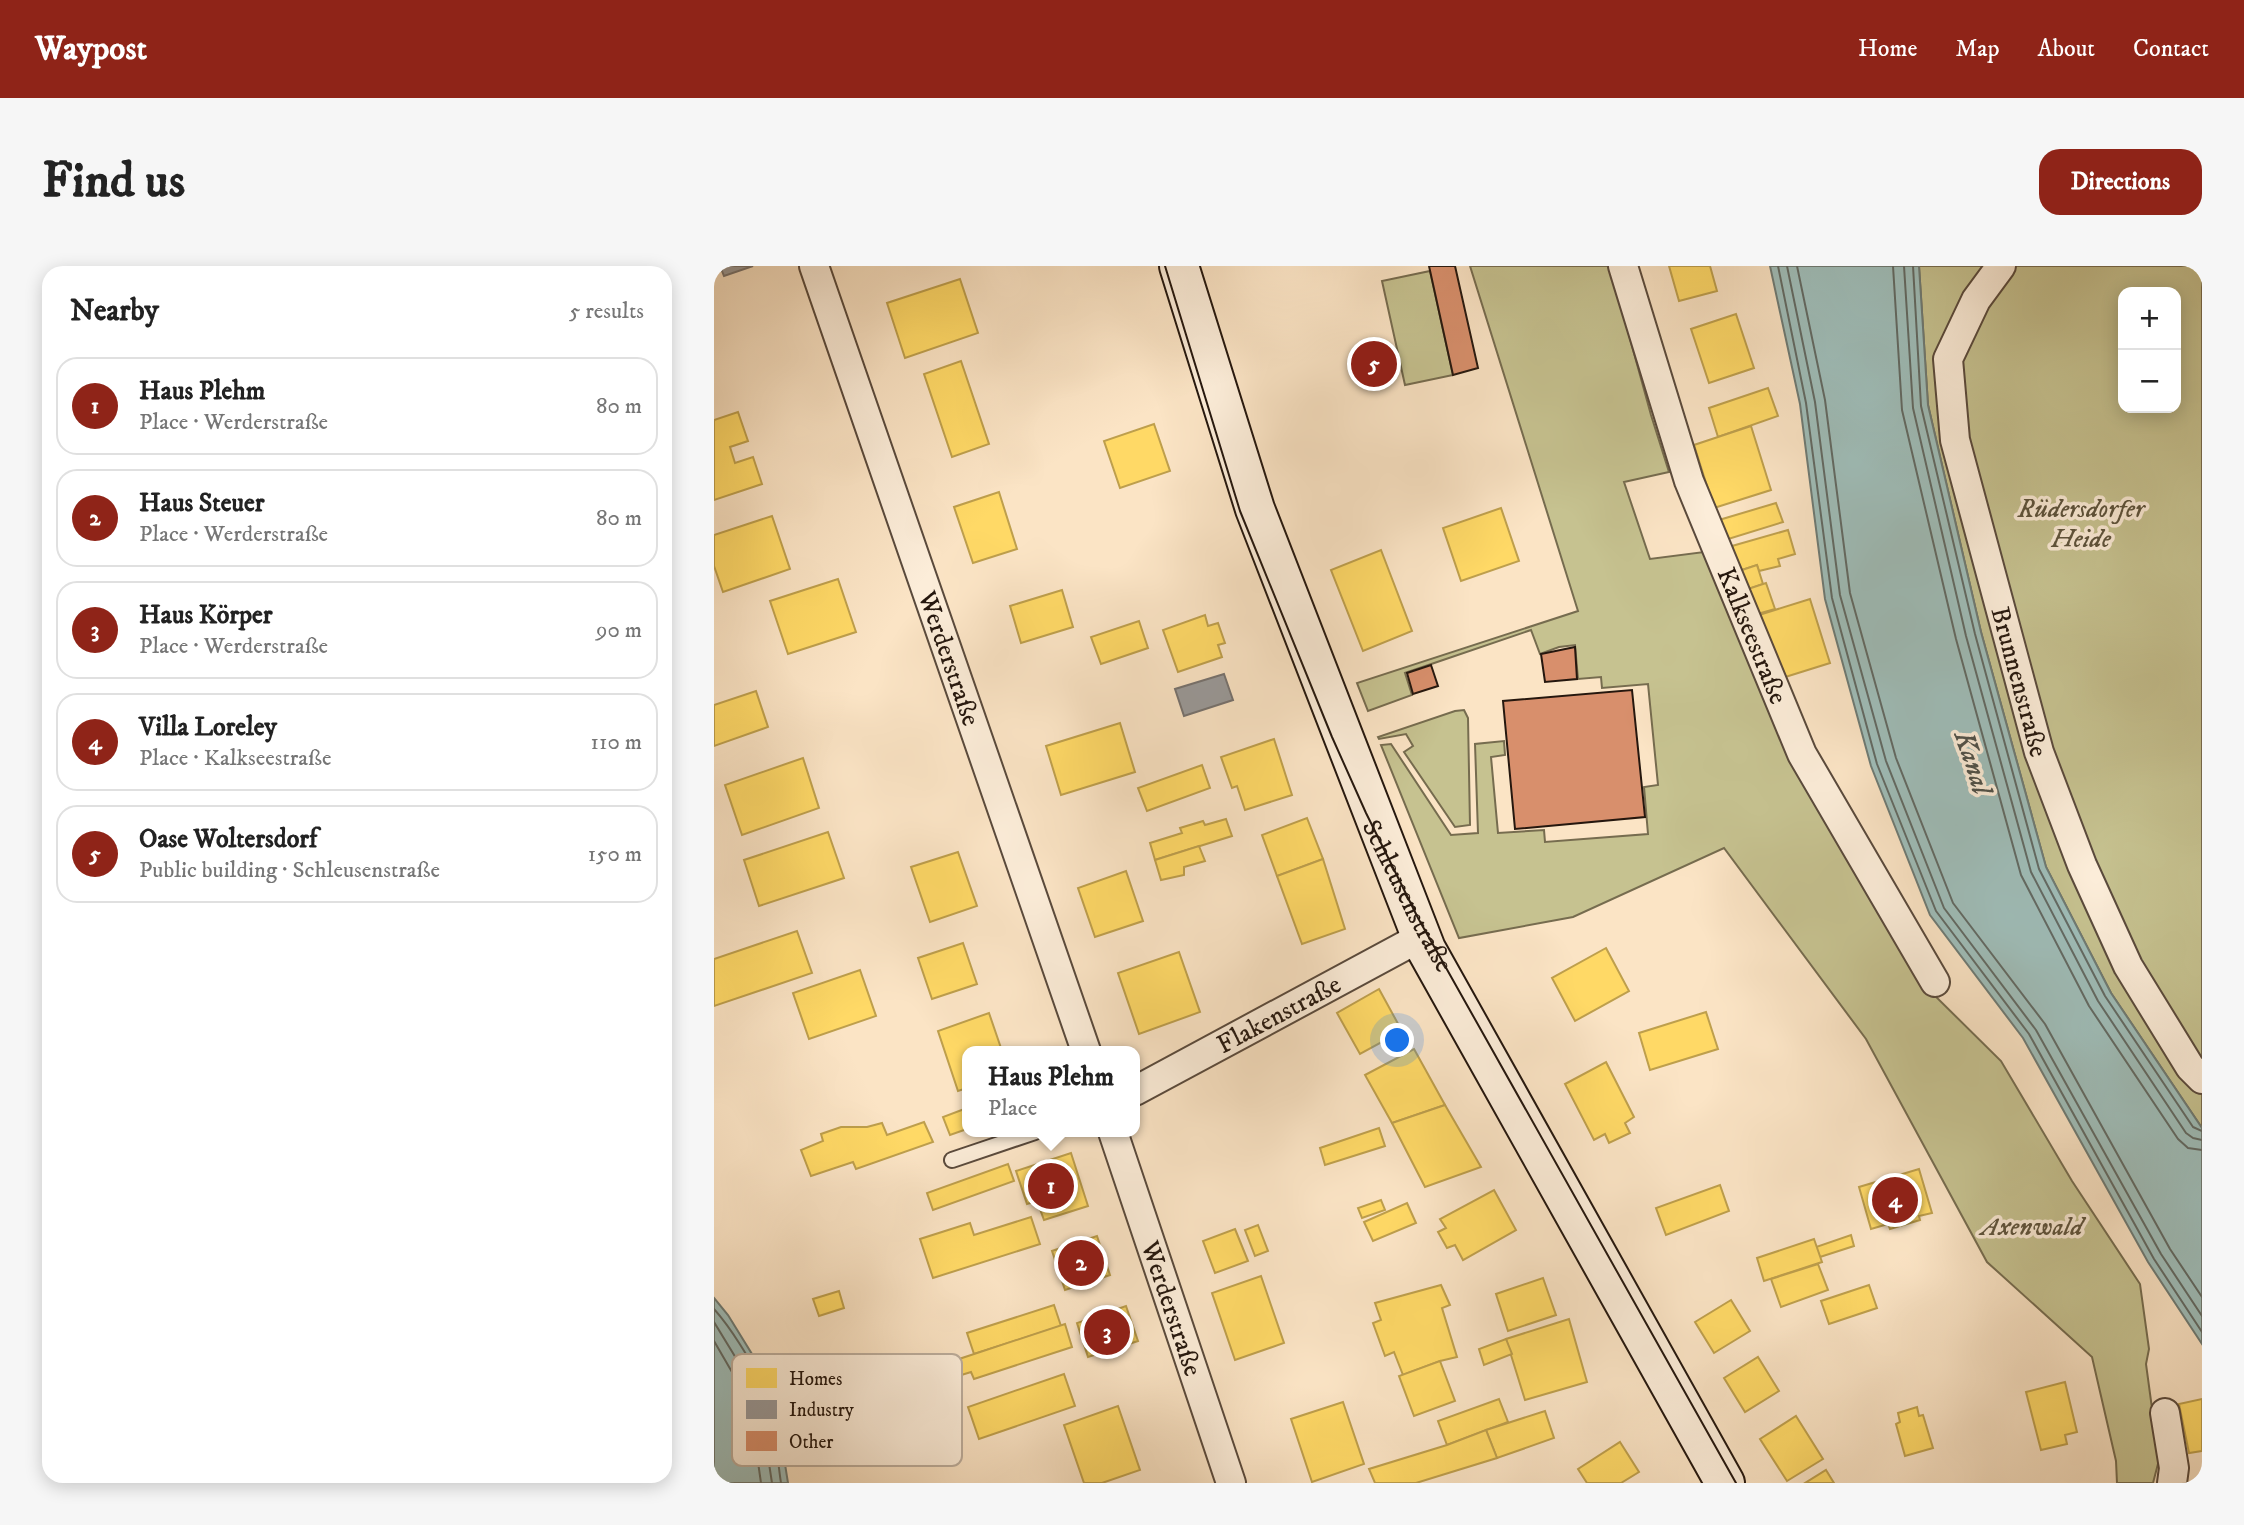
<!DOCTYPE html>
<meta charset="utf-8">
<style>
body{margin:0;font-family:"IM FELL DW Pica",serif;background:#f6f6f6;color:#222}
.controls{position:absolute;right:21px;top:21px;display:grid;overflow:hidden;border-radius:14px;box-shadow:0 4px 18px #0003}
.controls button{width:63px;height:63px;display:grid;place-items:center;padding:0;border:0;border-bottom:2px solid #e0e0e0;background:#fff;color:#222;font:35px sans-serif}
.you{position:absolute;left:684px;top:775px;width:24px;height:24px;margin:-18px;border:5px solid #fff;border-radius:50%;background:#1a73e8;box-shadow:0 0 0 10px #1a73e833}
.badge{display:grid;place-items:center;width:46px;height:46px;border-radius:50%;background:#8f2418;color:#fff;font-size:23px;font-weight:700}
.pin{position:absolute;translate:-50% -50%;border:4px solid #fff;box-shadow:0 2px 7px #0006}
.popup{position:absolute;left:248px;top:780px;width:178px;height:91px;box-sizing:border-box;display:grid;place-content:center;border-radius:14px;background:#fff;filter:drop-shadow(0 2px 5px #0005);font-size:23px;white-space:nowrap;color:#767676}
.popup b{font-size:26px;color:#222}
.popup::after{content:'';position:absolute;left:50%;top:100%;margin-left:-14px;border:14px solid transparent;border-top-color:#fff}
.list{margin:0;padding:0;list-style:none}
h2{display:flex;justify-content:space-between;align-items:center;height:91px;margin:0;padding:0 28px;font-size:30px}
h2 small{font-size:23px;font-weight:400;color:#767676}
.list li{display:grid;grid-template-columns:46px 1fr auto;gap:21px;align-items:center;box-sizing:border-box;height:98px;margin:0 14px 14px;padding:0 14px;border:2px solid #e0e0e0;border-radius:21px}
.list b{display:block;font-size:26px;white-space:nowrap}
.list p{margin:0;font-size:23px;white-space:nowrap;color:#767676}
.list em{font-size:23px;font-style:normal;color:#767676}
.map{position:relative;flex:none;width:1488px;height:1217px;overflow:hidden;border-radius:21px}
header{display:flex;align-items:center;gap:42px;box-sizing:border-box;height:98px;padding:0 35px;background:#8f2418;color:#fff}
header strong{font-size:33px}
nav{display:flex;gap:38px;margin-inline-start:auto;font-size:24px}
.intro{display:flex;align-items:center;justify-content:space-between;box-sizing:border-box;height:168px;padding:0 42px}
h1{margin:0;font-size:49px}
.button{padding:18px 32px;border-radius:21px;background:#8f2418;color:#fff;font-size:24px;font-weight:700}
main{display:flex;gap:42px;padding:0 42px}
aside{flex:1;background:#fff;border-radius:21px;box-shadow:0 4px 18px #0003}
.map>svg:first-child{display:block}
.green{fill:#c6c290;stroke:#766c4f;stroke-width:2;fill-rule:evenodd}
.water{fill:#9fbeba;stroke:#6e7b75;stroke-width:2}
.homes{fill:#ffd966;stroke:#be9f4c;stroke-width:2}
.industry{fill:#999;stroke:#76726f;stroke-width:2}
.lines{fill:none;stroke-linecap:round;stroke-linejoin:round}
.shore{stroke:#626a64;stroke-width:2}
.building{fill:#d88f6c;stroke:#25170e;stroke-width:2}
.lane-casing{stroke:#5a4a3c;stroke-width:18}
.street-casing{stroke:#5a4a3c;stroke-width:32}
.secondary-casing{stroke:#25170e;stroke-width:42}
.lane{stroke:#fcedd9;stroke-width:14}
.street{stroke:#fcedd9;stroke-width:28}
.secondary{stroke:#fcedd9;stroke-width:38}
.tram{stroke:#25170e;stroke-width:2}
.labels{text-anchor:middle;stroke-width:7;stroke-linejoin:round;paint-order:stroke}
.park-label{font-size:26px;font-style:italic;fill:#5d533c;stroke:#fcedd9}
.street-label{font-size:26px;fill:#25170e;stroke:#fcedd9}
.water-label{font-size:28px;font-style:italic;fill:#50514a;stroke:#fcedd9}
.key{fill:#fcedd9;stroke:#bcad9c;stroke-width:2}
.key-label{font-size:19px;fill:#25170e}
</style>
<header>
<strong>Waypost</strong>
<nav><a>Home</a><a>Map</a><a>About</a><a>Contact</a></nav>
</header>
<div class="intro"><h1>Find us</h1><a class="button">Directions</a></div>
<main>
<aside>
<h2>Nearby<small>5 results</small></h2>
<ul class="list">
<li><span class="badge">1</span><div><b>Haus Plehm</b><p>Place · Werderstraße</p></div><em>80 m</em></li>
<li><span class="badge">2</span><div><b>Haus Steuer</b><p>Place · Werderstraße</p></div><em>80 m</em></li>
<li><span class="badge">3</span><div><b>Haus Körper</b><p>Place · Werderstraße</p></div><em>90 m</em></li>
<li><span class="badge">4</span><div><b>Villa Loreley</b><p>Place · Kalkseestraße</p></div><em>110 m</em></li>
<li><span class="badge">5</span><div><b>Oase Woltersdorf</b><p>Public building · Schleusenstraße</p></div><em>150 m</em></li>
</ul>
</aside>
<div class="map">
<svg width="1488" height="1217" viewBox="0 0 1488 1217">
<rect width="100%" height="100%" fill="#fbe4c5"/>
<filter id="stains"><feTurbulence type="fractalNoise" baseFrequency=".00286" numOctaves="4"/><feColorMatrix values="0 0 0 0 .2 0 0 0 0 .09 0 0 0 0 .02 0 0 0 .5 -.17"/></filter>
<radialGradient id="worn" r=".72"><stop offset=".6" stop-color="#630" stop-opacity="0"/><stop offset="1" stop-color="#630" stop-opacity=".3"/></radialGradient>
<g class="green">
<polygon points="756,0 896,0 937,149 955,206 910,216 936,293 990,286 1211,720 1287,795 1358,915 1426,1018 1435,1083 1432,1098 1445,1194 1439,1217 1403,1217 1402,1195 1378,1091 1273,996 1152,773 1010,582 859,651 745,672 667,479 677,478 737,569 764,567 761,478 790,475 791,489 777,491 784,567 830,564 831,576 934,568 930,521 944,519 934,418 888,422 887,411 864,413 861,379 845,381 826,388 817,364 691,407 698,429 654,445 643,417 864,345"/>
<path d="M1205 0H1488V862L1397 727 1332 601 1267 366 1214 139ZM1409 26H1462V142H1409Z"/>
<polygon points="716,5 739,109 691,119 668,15"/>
<polygon points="750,444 754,452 756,559 741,561 690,486 699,480 692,468 665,473 664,471 741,445"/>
</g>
<g class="water">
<polygon points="1056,0 1205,0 1214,139 1267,366 1332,601 1397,727 1488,862 1488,1078 1434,996 1309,772 1216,649 1157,500 1111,333 1086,138"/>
<polygon points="0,1032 14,1049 54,1114 63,1148 74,1217 0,1217"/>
</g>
<g class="homes">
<polygon points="955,0 996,0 1003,25 965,35"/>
<polygon points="246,13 264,67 191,92 173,37"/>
<polygon points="1022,48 1040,102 995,117 977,63"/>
<polygon points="247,95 275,178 238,191 210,108"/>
<polygon points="1054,122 1064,150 1004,171 995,142"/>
<polygon points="24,146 34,175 16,181 21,197 39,191 48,218 0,234 0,154"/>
<polygon points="440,158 456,205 406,222 390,175"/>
<polygon points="1037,160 1057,224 1000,242 980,179"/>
<polygon points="285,226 303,283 259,297 240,241"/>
<polygon points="1062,237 1069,256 1011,274 1005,254"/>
<polygon points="787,242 805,295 747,315 729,262"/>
<polygon points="58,250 76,303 9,326 0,300 0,269"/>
<polygon points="1074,264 1081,288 1064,293 1066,300 1045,305 1043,299 1025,305 1018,280"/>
<polygon points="667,284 698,365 649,385 617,304"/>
<polygon points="1043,299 1049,318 1031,324 1025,305"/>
<polygon points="124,313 142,366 74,388 56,335"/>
<polygon points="1052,317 1061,343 1040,349 1031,324"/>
<polygon points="348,324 359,361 307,377 296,340"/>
<polygon points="1096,333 1116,397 1065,413 1045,349"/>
<polygon points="491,349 494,360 504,357 511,377 504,379 508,391 464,406 449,364"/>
<polygon points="425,355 434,382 387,398 377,371"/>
<polygon points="42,425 54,461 0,480 0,439"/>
<polygon points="406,457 421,506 347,529 332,480"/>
<polygon points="560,473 578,529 531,544 523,520 518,522 507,491"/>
<polygon points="89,492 105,542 28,569 11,519"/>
<polygon points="488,499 496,522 433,545 424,522"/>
<polygon points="593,552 609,593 563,610 548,569"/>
<polygon points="512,553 518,570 441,594 436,577 468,567 466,562 489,555 491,559"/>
<polygon points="114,566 130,612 45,640 30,594"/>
<polygon points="485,580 491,595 470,601 470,609 447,614 441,594"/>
<polygon points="244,586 263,640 216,656 197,601"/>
<polygon points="609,593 631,663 588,678 563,610"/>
<polygon points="412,605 429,655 381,671 364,622"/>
<polygon points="83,665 98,707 0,740 0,693"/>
<polygon points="249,677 263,718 218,733 204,692"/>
<polygon points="892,682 915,725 861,755 838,712"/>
<polygon points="465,686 486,746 425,768 404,707"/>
<polygon points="146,704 162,750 95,773 79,727"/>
<polygon points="665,723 688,765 646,788 623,747"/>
<polygon points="992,746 1004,783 936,804 925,767"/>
<polygon points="275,747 288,785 253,785 253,822 244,825 224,765"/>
<polygon points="700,783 731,839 678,857 651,809"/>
<polygon points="892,796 920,851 911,857 916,867 895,877 891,868 880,874 851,818"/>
<polygon points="731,839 767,901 711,921 678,857"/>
<polygon points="253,842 253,863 236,869 229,851"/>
<polygon points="210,856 219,876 142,903 139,896 97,910 87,884 109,875 107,868 127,861 153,861 168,857 173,869"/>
<polygon points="665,862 671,880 611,899 606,882"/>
<polygon points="357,887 374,940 330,954 323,935 313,938 302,905"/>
<polygon points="294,898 300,915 219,944 213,927"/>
<polygon points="1205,903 1218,947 1205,950 1206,954 1176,963 1174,958 1157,963 1145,921"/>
<polygon points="1006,919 1015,945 952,969 942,942"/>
<polygon points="780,924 802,964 749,994 741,979 733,982 724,966 732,962 726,953"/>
<polygon points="667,934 671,944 648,952 644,942"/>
<polygon points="693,937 702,957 659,975 650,956"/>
<polygon points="317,951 326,978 219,1012 206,973 256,957 260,969"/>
<polygon points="544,959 554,985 541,990 531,964"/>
<polygon points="521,963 534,995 501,1007 489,975"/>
<polygon points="1137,969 1140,980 1106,991 1102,981"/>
<polygon points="383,970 396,1009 351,1024 338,985"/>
<polygon points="1100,973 1108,996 1050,1015 1043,992"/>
<polygon points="1104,998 1114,1024 1067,1041 1057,1013"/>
<polygon points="547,1010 570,1077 521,1094 498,1027"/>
<polygon points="829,1012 842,1049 794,1065 782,1028"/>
<polygon points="727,1019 736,1039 728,1042 743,1091 726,1095 689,1109 680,1086 671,1090 659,1057 667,1054 661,1037"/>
<polygon points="1155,1019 1163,1042 1115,1058 1107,1035"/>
<polygon points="125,1025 130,1042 105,1050 99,1033"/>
<polygon points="1017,1034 1036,1065 1000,1087 981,1056"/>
<polygon points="340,1039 347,1060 260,1088 253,1067"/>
<polygon points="412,1040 424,1075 374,1091 363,1057"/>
<polygon points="855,1053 873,1116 811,1134 792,1073"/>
<polygon points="351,1058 358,1081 260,1113 257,1106 241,1111 236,1096"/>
<polygon points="792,1073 798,1088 770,1099 765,1083"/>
<polygon points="1044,1091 1065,1125 1031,1146 1010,1112"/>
<polygon points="726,1095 741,1135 700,1150 685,1110"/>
<polygon points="127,1103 134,1123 101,1134 94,1114"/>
<polygon points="350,1108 361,1140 265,1173 254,1141"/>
<polygon points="1351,1116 1363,1166 1351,1169 1353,1178 1327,1184 1312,1126"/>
<polygon points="785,1133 794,1156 733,1179 724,1155"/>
<polygon points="1488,1133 1488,1185 1475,1187 1465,1138"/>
<polygon points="629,1136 650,1198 598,1216 577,1153"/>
<polygon points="404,1140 426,1204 388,1217 370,1217 350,1159"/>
<polygon points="1203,1141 1205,1150 1209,1149 1219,1182 1191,1190 1182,1158 1186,1156 1184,1147"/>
<polygon points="831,1145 840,1172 783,1192 772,1164"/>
<polygon points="1082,1150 1109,1193 1073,1215 1046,1173"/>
<polygon points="772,1164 783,1192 702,1217 661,1217 655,1203 733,1179"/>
<polygon points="906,1176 925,1206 907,1217 873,1217 864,1203"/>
<polygon points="1112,1204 1120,1217 1091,1217"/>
</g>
<g class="industry">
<polygon points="6,0 39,0 10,10"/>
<polygon points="510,408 519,434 470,450 461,423"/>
</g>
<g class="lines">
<g class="shore">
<polyline points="1064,0 1092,137 1118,332 1163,498 1222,645 1315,768 1440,993 1488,1066"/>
<polyline points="1073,0 1101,136 1126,329 1172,495 1230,642 1322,764 1447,988 1488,1050"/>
<polyline points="1083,0 1111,134 1136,327 1182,492 1239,637 1331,758 1456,983 1488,1031"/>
<polyline points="1179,0 1188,144 1242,373 1307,609 1375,740 1464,873 1474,882 1488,884"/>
<polyline points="1190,0 1199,142 1252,370 1317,606 1384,735 1472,867 1479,872 1488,874"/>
<polyline points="1199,0 1207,140 1261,368 1325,603 1391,730 1479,861 1488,865"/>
<path d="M0 1043C16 1061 37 1094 47 1116 61 1146 62 1184 67 1217"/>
<polyline points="0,1056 39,1120 48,1152 58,1217"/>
<polyline points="0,1075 29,1125 38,1154 47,1217"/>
</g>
</g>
<g class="building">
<polygon points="715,0 741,0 764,102 739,109"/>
<polygon points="861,381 863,413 831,416 827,388"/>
<polygon points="717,399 724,420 699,428 693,407"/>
<polygon points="918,424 931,551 801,563 789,435"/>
</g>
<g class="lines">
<g class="lane-casing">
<polyline id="lane" points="238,894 321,866"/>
</g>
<g class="street-casing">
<g id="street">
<path id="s1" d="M100 0 372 785"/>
<path id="s2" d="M909 0 975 215 1088 488 1221 716"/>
<path id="s3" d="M1287 0 1262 34 1234 93 1241 174 1325 486 1368 599 1414 700 1476 801 1488 813"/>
<path id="s4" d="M421 825 707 671"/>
<path id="s5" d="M399 866 517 1217"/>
<polyline points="1451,1147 1460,1202 1458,1217"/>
</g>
</g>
<g class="secondary-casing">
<polyline id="secondary" points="465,0 541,243 712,683 1011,1217"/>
</g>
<use href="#lane" class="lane"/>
<use href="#street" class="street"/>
<use href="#secondary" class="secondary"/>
<path class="tram" id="s6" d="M451 0 526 245 618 471 652 547 704 652 1022 1217"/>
</g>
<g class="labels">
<g class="park-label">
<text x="1367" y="251">Rüdersdorfer<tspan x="1367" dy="30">Heide</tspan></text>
<text x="1318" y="969">Axenwald</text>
</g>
<g class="street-label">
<text dy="9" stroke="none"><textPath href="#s2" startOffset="392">Kalkseestraße</textPath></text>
<text dy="9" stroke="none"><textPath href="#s1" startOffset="415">Werderstraße</textPath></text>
<text dy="9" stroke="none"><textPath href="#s3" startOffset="439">Brunnenstraße</textPath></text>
<text dy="9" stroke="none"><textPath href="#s6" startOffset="676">Schleusenstraße</textPath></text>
<text dy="9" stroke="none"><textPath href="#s4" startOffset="163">Flakenstraße</textPath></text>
<text dy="9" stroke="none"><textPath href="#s5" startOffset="186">Werderstraße</textPath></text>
</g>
<g class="water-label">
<text transform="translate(1260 496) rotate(72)" y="10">Kanal</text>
</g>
</g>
<rect x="18" y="1088" width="230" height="112" rx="10" class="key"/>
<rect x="32" y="1102" width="31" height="20" fill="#ffd966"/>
<rect x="32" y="1134" width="31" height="19" fill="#999"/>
<rect x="32" y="1165" width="31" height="20" fill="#d88f6c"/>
<g class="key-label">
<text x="75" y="1119">Homes</text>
<text x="75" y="1150">Industry</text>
<text x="75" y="1182">Other</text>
</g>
<rect width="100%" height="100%" filter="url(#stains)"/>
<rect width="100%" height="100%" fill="url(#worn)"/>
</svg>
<div class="controls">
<button>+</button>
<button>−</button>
</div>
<div class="you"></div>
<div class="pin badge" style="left:337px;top:920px">1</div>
<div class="popup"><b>Haus Plehm</b>Place</div>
<div class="pin badge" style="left:367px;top:997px">2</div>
<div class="pin badge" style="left:393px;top:1066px">3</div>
<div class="pin badge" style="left:1181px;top:934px">4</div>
<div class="pin badge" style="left:660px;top:98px">5</div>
</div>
</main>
